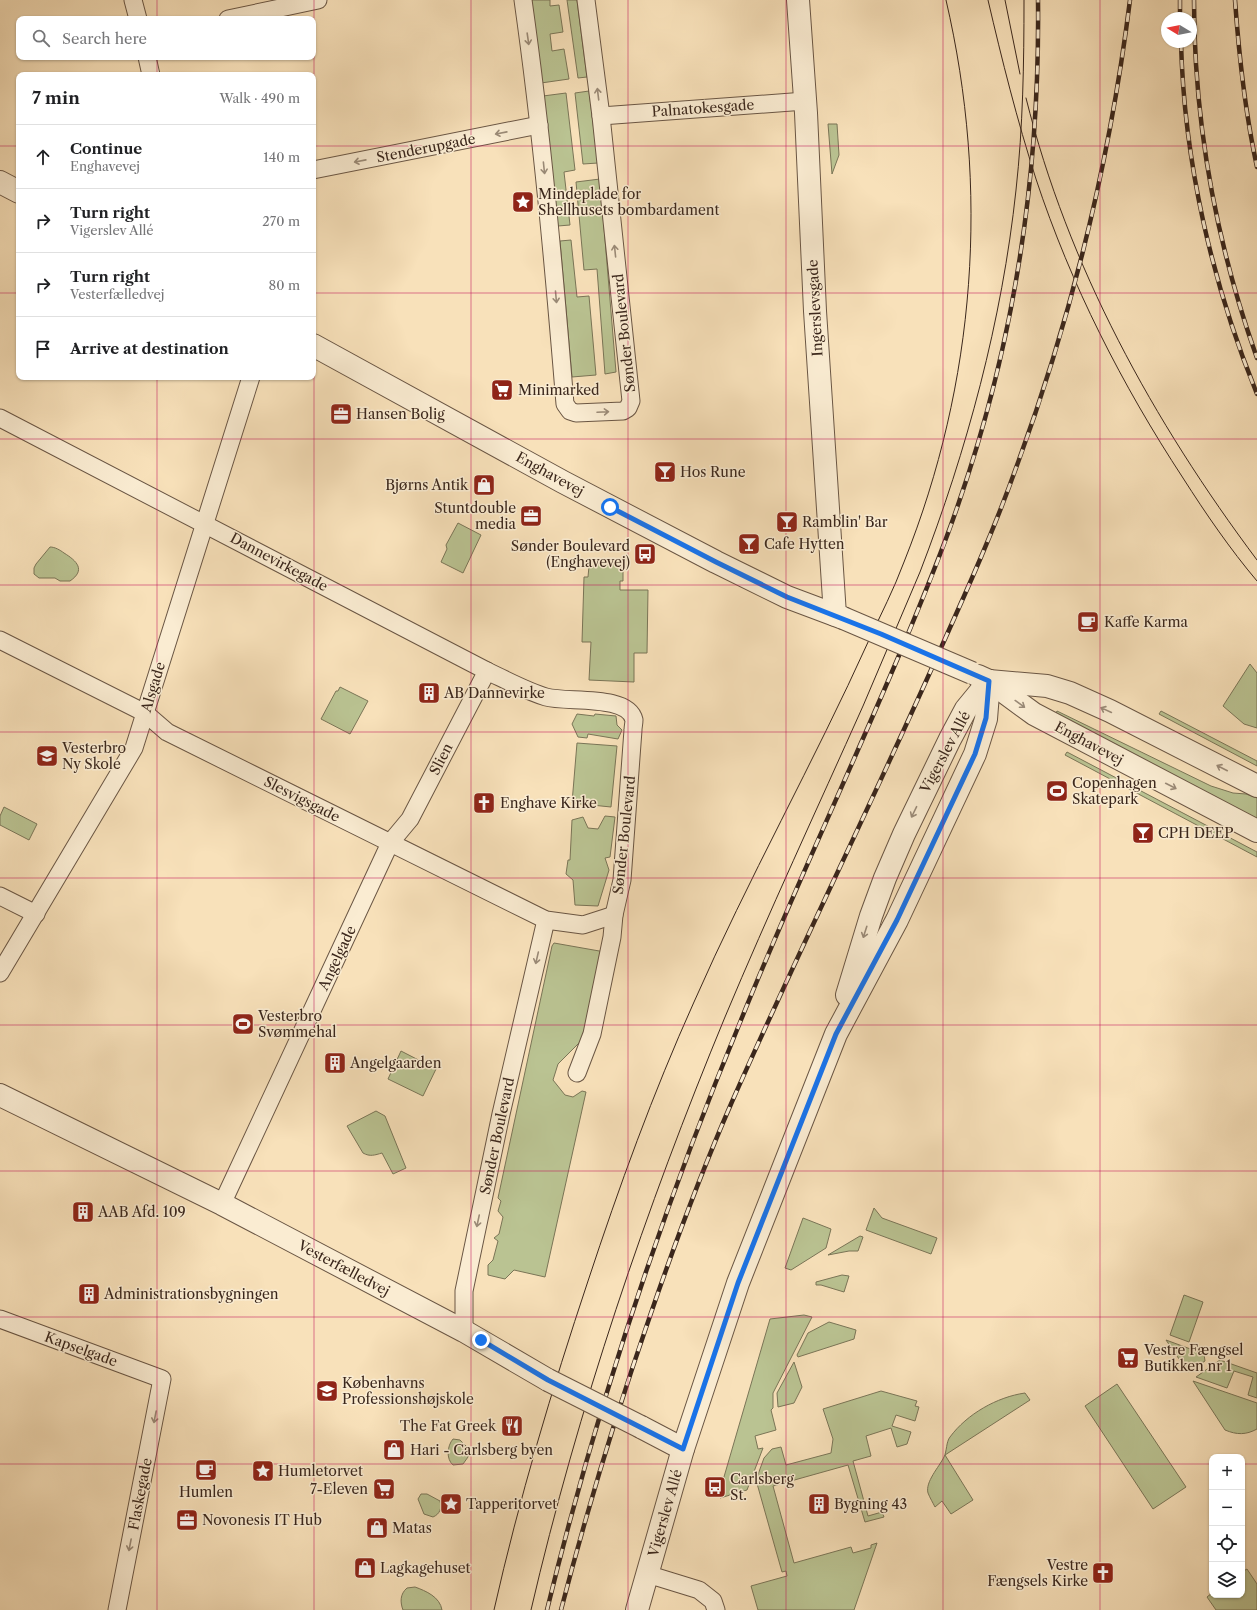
<!DOCTYPE html>
<meta charset="utf-8">
<style>
body{margin:0;font-family:"Libre Caslon Text",serif;background:#f2f2f2;color:#202124}
.controls{position:absolute;right:12px;bottom:12px;display:grid;overflow:hidden;border-radius:8px;box-shadow:0 1px 3px #0004}
.controls button{width:36px;height:36px;display:grid;place-items:center;padding:0;border:0;border-bottom:1px solid #e0e0e0;background:#fff;color:#202124;font:20px sans-serif}
.compass{position:absolute;left:1161px;top:12px;width:36px;height:36px;border-radius:50%;background:#fff;box-shadow:0 1px 3px #0004;rotate:280deg}
.stop{position:absolute;width:12px;height:12px;margin:-9px;border:3px solid #1a73e8;border-radius:50%;background:#fff}
.stop.end{background:#1a73e8;border-color:#fff;box-shadow:0 1px 4px #0008}
.list{margin:0;padding:0;list-style:none}
h2{display:flex;justify-content:space-between;align-items:center;height:52px;margin:0;padding:0 16px;font-size:17px}
h2 small{font-size:13px;font-weight:400;color:#757577}
.list li{display:grid;grid-template-columns:26px 1fr auto;gap:12px;align-items:center;box-sizing:border-box;height:64px;padding:0 16px;border-top:1px solid #e0e0e0}
.list b{display:block;font-size:15px;white-space:nowrap}
.list p{margin:0;font-size:13px;white-space:nowrap;color:#757577}
.list em{font-size:13px;font-style:normal;color:#757577}
.icon{flex:none;width:22px;height:22px;fill:none;stroke:currentColor;stroke-width:2;stroke-linecap:round;stroke-linejoin:round}
.map{position:relative;flex:none;width:1257px;height:1610px;overflow:hidden}
.search{position:absolute;background:#fff;box-shadow:0 1px 3px #0004;left:16px;top:16px;width:300px;height:44px;display:flex;align-items:center;gap:10px;box-sizing:border-box;padding:0 14px;border-radius:8px;color:#757577;font-size:15px}
.panel{position:absolute;background:#fff;box-shadow:0 1px 3px #0004;left:16px;top:72px;width:300px;height:308px;border-radius:8px}
.map>svg:first-child{display:block}
.green{fill:#bac392;stroke:#7a7557}
.lines{fill:none;stroke-linecap:round;stroke-linejoin:round}
.minor-casing{stroke:#6a5644;stroke-width:19}
.tertiary-casing{stroke:#6a5644;stroke-width:24}
.minor{stroke:#faecd2;stroke-width:17}
.tertiary{stroke:#faecd2;stroke-width:22}
.tram{stroke:#3b271c;stroke-width:1}
.rail-casing{stroke:#3b271c;stroke-width:4.5}
.rail{stroke:#faecd2;stroke-width:3;stroke-dasharray:9;stroke-linecap:butt}
.tertiary-bridge-casing{stroke:#6a5644;stroke-width:24;stroke-linecap:butt}
.tertiary-bridge{stroke:#faecd2;stroke-width:22}
.oneway{stroke:#9a8a77}
.route{stroke:#1a73e8;stroke-width:5}
.grid{fill:none;stroke:#c2185b;stroke-width:1;stroke-opacity:0.55}
.labels{text-anchor:middle;stroke-width:3;stroke-linejoin:round;paint-order:stroke}
.street-label{font-size:14px;fill:#3b271c;stroke:#faecd2}
.poi-label{font-size:14px;fill:#3b271c;stroke:#faecd2;text-anchor:start}
</style>
<div class="map">
<svg width="1257" height="1610" viewBox="0 0 1257 1610">
<rect width="100%" height="100%" fill="#f8e1ba"/>
<filter id="stains"><feTurbulence type="fractalNoise" baseFrequency=".005" numOctaves="4"/><feColorMatrix values="0 0 0 0 .2 0 0 0 0 .09 0 0 0 0 .02 0 0 0 .5 -.17"/></filter>
<radialGradient id="worn" r=".72"><stop offset=".6" stop-color="#630" stop-opacity="0"/><stop offset="1" stop-color="#630" stop-opacity=".3"/></radialGradient>
<g class="green">
<polygon points="530,0 550,0 550,6 559,5 563,32 550,34 552,51 564,49 569,79 541,83"/>
<polygon points="567,0 577,0 587,77 578,78"/>
<polygon points="589,91 598,163 583,164 575,93"/>
<polygon points="566,93 575,170 564,172 570,225 558,226 543,96"/>
<polygon points="828,124 837,124 839,155 832,174"/>
<polygon points="600,179 616,372 605,374 597,269 584,270 576,182"/>
<polygon points="571,240 577,297 589,296 596,375 572,377 560,241"/>
<polygon points="458,523 481,535 463,573 441,562 447,549 446,545"/>
<path d="M50 547C55 547 60 550 64 553 77 561 86 570 70 581H60L55 578H39L34 574V568L36 564Z"/>
<polygon points="597,564 623,565 623,581 620,581 620,590 648,590 647,653 634,653 634,682 589,680 591,642 582,642 584,577 588,577 589,566 597,566"/>
<polygon points="1250,664 1257,673 1257,728 1244,724 1223,706"/>
<polygon points="340,687 368,701 350,734 321,719 336,691 338,691"/>
<polygon points="1057,711 1211,786 1233,793 1246,794 1257,798 1257,821 1055,715"/>
<polygon points="1161,711 1257,761 1257,766 1159,714"/>
<polygon points="577,714 594,716 595,714 616,716 617,725 622,730 618,739 588,734 587,738 578,737 572,724"/>
<polygon points="577,743 617,746 611,807 572,803"/>
<polygon points="1067,752 1257,852 1257,857 1065,755"/>
<polygon points="4,807 37,824 29,840 0,825 0,816"/>
<polygon points="605,816 615,817 610,857 605,858 609,870 598,906 575,905 573,880 566,874 568,860 570,860 572,820 583,817 588,828 598,829"/>
<polygon points="554,943 605,952 588,1034 558,1064 553,1080 565,1095 573,1097 582,1091 586,1092 545,1277 514,1270 505,1279 488,1275 488,1265 493,1260 498,1241 494,1238 499,1234 503,1217 498,1211 501,1201 498,1198 552,946"/>
<polygon points="401,1051 436,1069 423,1096 388,1079"/>
<path d="M376 1111 385 1116 406 1168 393 1174 382 1153C375 1155 370 1157 363 1153L347 1126Z"/>
<polygon points="874,1208 882,1218 937,1238 931,1254 866,1230"/>
<polygon points="803,1218 831,1229 826,1248 791,1270 785,1268"/>
<polygon points="860,1236 863,1237 858,1251 849,1251 828,1255"/>
<polygon points="842,1275 849,1276 844,1292 821,1285 816,1285 816,1282"/>
<polygon points="1184,1295 1203,1302 1189,1342 1170,1335"/>
<polygon points="804,1315 812,1317 773,1393 773,1408 771,1410 776,1430 755,1436 758,1449 763,1448 747,1490 720,1498 719,1494 770,1319"/>
<polygon points="829,1322 856,1330 854,1339 798,1357 797,1355 808,1333"/>
<polygon points="1166,1340 1204,1354 1205,1361 1188,1372"/>
<polygon points="1220,1360 1257,1373 1257,1398 1248,1395 1253,1377 1234,1371 1227,1388 1196,1377"/>
<polygon points="794,1362 802,1387 794,1403 778,1407 777,1393"/>
<path d="M1193 1381 1257 1403V1429C1246 1435 1237 1435 1225 1430Z"/>
<polygon points="1117,1384 1186,1487 1153,1509 1085,1406"/>
<polygon points="881,1391 917,1401 915,1406 919,1407 915,1421 896,1415 892,1426 911,1432 907,1444 897,1447 891,1428 866,1436 871,1456 853,1461 868,1516 882,1512 884,1517 865,1522 848,1465 773,1486 794,1563 851,1547 853,1553 871,1548 871,1545 877,1543 854,1610 758,1610 751,1586 787,1576 786,1571 782,1572 756,1480 764,1458 772,1449 781,1447 786,1465 831,1453 833,1439 823,1409"/>
<path d="M1025 1393 1030 1400 945 1455 973 1500 951 1514 942 1501 935 1507C933 1503 930 1498 928 1493 925 1482 939 1467 944 1457 947 1451 946 1442 950 1437 967 1414 997 1397 1025 1393Z"/>
<path d="M453 1439 460 1440 468 1448V1457L463 1464 453 1465C446 1459 447 1446 453 1439Z"/>
<path d="M421 1494H427L440 1501C442 1508 440 1514 433 1517L424 1514 418 1499Z"/>
<polygon points="1247,1569 1257,1584 1257,1610 1216,1610 1207,1597 1212,1593 1212,1595 1242,1595 1242,1572"/>
<path d="M415 1587C426 1591 440 1597 442 1610H403C400 1602 400 1594 407 1588Z"/>
</g>
<g class="lines">
<g class="minor-casing">
<g id="minor">
<polyline points="133,0 138,19"/>
<path d="M523 0C542 134 554 269 565 404L570 411 576 413 623 411 628 408 631 401 601 116 586 0"/>
<polyline points="228,19 318,0"/>
<polyline points="147,57 151,75"/>
<polyline points="601,116 805,101"/>
<polyline points="313,170 539,125"/>
<path d="M0 418 487 671C506 680 526 691 546 697 567 703 628 694 634 720 634 723 633 727 633 730L622 880 614 915 612 937 592 1034 577 1073"/>
<polyline points="0,640 145,713 167,732 546,920 583,925 614,915"/>
<polyline points="0,896 36,914"/>
<polyline points="0,973 134,748 251,377"/>
<polyline points="222,1204 390,843 410,819 487,671"/>
<polyline points="0,1319 162,1379 117,1610"/>
<polyline points="464,1331 464,1291 501,1114 546,920"/>
<polyline points="647,1574 699,1590 713,1601 716,1610"/>
</g>
</g>
<g class="tertiary-casing">
<g id="tertiary">
<polyline points="798,0 806,113 815,311 835,615"/>
<polyline points="0,182 19,192"/>
<polyline points="313,345 563,482 716,562 787,597 843,618"/>
<polyline points="978,676 989,681 1034,714 1257,831"/>
<polyline points="989,681 1047,686 1070,693 1110,711 1257,786"/>
<polyline points="847,995 871,916 885,878 904,834 950,739 966,709 989,681"/>
<polyline points="0,1095 222,1204 464,1331 548,1380"/>
<polyline points="641,1427 683,1449"/>
<polyline points="637,1610 683,1449 738,1283 836,1034 897,920 975,754 986,719 989,681"/>
</g>
</g>
<use href="#minor" class="minor"/>
<use href="#tertiary" class="tertiary"/>
<g class="tram">
<path d="M988 0C1002 60 1017 120 1036 179 1071 285 1122 385 1183 478 1206 514 1230 549 1257 581"/>
<polyline points="1005,0 1020,74"/>
<path d="M1026 98C1068 267 1153 421 1257 560"/>
<path d="M494 1610C519 1499 552 1389 588 1281 619 1187 653 1093 694 1002 748 879 814 762 869 640 881 614 894 589 904 562 976 382 990 189 946 0"/>
<path d="M531 1610C578 1408 646 1208 725 1017 769 912 817 809 863 706 882 661 901 617 920 572 967 450 1002 321 1016 190 1023 127 1024 63 1024 0"/>
</g>
<g class="rail-casing">
<g id="rail">
<polyline points="1180,0 1180,18"/>
<path d="M1194 0C1194 122 1216 243 1257 358"/>
<path d="M1235 0C1239 56 1245 112 1257 167"/>
<path d="M1181 42C1184 162 1212 283 1257 394"/>
<path d="M547 1610C596 1409 662 1211 741 1020 791 896 848 776 900 653 921 603 942 553 959 502 1015 340 1040 172 1038 0"/>
<path d="M561 1610C587 1510 617 1411 651 1313 675 1243 701 1173 731 1104 798 952 872 803 940 650 967 590 994 530 1016 468 1072 316 1110 160 1130 0"/>
</g>
</g>
<use href="#rail" class="rail"/>
<g class="tertiary-bridge-casing">
<g id="tertiary-bridge">
<polyline points="843,618 972,673"/>
<polyline points="548,1380 641,1427"/>
</g>
</g>
<use href="#tertiary-bridge" class="tertiary-bridge"/>
</g>
<defs><path id="oneway-shaft" d="M-6 0H5M1.5-3L5.5 0L1.5 3" fill="none" stroke-width="1.6" stroke-linecap="round" stroke-linejoin="round"/></defs>
<g class="oneway">
<use href="#oneway-shaft" transform="translate(528 39) rotate(82)"/>
<use href="#oneway-shaft" transform="translate(598 94) rotate(-97)"/>
<use href="#oneway-shaft" transform="translate(501 133) rotate(169)"/>
<use href="#oneway-shaft" transform="translate(360 161) rotate(169)"/>
<use href="#oneway-shaft" transform="translate(544 168) rotate(84)"/>
<use href="#oneway-shaft" transform="translate(615 251) rotate(-96)"/>
<use href="#oneway-shaft" transform="translate(556 297) rotate(85)"/>
<use href="#oneway-shaft" transform="translate(603 412) rotate(-3)"/>
<use href="#oneway-shaft" transform="translate(1020 704) rotate(36)"/>
<use href="#oneway-shaft" transform="translate(1106 710) rotate(-155)"/>
<use href="#oneway-shaft" transform="translate(1222 768) rotate(-153)"/>
<use href="#oneway-shaft" transform="translate(1171 786) rotate(27)"/>
<use href="#oneway-shaft" transform="translate(914 812) rotate(116)"/>
<use href="#oneway-shaft" transform="translate(865 932) rotate(108)"/>
<use href="#oneway-shaft" transform="translate(537 958) rotate(103)"/>
<use href="#oneway-shaft" transform="translate(478 1221) rotate(102)"/>
<use href="#oneway-shaft" transform="translate(155 1417) rotate(101)"/>
<use href="#oneway-shaft" transform="translate(130 1545) rotate(101)"/>
</g>
<g class="lines">
<polyline class="route" points="481,1340 548,1380 683,1449 738,1283 836,1034 897,920 975,754 986,718 989,681 881,634 787,597 716,562 610,507"/>
</g>
<path class="grid" d="M157 0V19M314 0V1610M471 0V1610M628 0V1610M786 0V1610M943 0V1610M1100 0V1610M157 57V75M0 146H19M313 146H1257M0 293H19M313 293H1257M157 377V1610M0 439H1257M0 585H1257M0 732H1257M0 878H1257M0 1025H1257M0 1171H1257M0 1317H1257M0 1464H1212M1242 1464H1257"/>
<defs>
<g id="sight-square" transform="scale(1.15)"><rect x="-9" y="-9" width="18" height="18" rx="4" fill="#8f2418" stroke="#faecd2"/><path d="M0-6L1.8-2.2L6-1.7L2.9 1.2L3.7 5.4L0 3.3L-3.7 5.4L-2.9 1.2L-6-1.7L-1.8-2.2Z" fill="#fff"/></g>
<g id="supermarket-square" transform="scale(1.15)"><rect x="-9" y="-9" width="18" height="18" rx="4" fill="#8f2418" stroke="#faecd2"/><path d="M-6-5.5h2.5l.6 2H6L4.5 2H-2.5L-4.4-4H-6ZM-1.5 3.2a1.3 1.3 0 1 0 .1 0ZM3 3.2a1.3 1.3 0 1 0 .1 0Z" fill="#fff"/></g>
<g id="office-square" transform="scale(1.15)"><rect x="-9" y="-9" width="18" height="18" rx="4" fill="#8f2418" stroke="#faecd2"/><path d="M-6-3h4V-5.5h4V-3h4V5H-6ZM-1-4.5V-3h2v-1.5ZM-6 0V1H6V0Z" fill="#fff"/></g>
<g id="bar-square" transform="scale(1.15)"><rect x="-9" y="-9" width="18" height="18" rx="4" fill="#8f2418" stroke="#faecd2"/><path d="M-6-5H6L.8 .8V4.5H3.5V6h-7V4.5H-.8V.8Z" fill="#fff"/></g>
<g id="shop-square" transform="scale(1.15)"><rect x="-9" y="-9" width="18" height="18" rx="4" fill="#8f2418" stroke="#faecd2"/><path d="M-5-2.5h2.3a2.7 3.5 0 0 1 5.4 0H5L5.5 6h-11ZM-1.5-2.5h3a1.5 2.3 0 0 0-3 0Z" fill="#fff"/></g>
<g id="bus-square" transform="scale(1.15)"><rect x="-9" y="-9" width="18" height="18" rx="4" fill="#8f2418" stroke="#faecd2"/><path d="M-5-6H5V4H4V6H2V4H-2V6H-4V4H-5ZM-3.5-4V0h7V-4ZM-3.5 1.2v1.5H-2V1.2ZM2 1.2v1.5H3.5V1.2Z" fill="#fff"/></g>
<g id="cafe-square" transform="scale(1.15)"><rect x="-9" y="-9" width="18" height="18" rx="4" fill="#8f2418" stroke="#faecd2"/><path d="M-5.5-4.5H6V0H3Q3 3.5 0 3.5H-2.5Q-5.5 3.5-5.5 0ZM3-3.2v2h1.7v-2ZM-6 4.5H4V6H-6Z" fill="#fff"/></g>
<g id="building-square" transform="scale(1.15)"><rect x="-9" y="-9" width="18" height="18" rx="4" fill="#8f2418" stroke="#faecd2"/><path d="M-4-6H4V6H1V3H-1V6H-4ZM-2.5-4.3h1.7v1.8h-1.7ZM.8-4.3h1.7v1.8H.8ZM-2.5-1h1.7V.8h-1.7ZM.8-1h1.7V.8H.8Z" fill="#fff"/></g>
<g id="school-square" transform="scale(1.15)"><rect x="-9" y="-9" width="18" height="18" rx="4" fill="#8f2418" stroke="#faecd2"/><path d="M0-5L7-2L0 1L-7-2ZM-4 1L0 2.5L4 1V4Q0 6-4 4Z" fill="#fff"/></g>
<g id="stadium-square" transform="scale(1.15)"><rect x="-9" y="-9" width="18" height="18" rx="4" fill="#8f2418" stroke="#faecd2"/><path d="M0-5a6.5 5 0 1 0 0 10a6.5 5 0 1 0 0-10ZM-3.5-1.8h7v3.6h-7Z" fill="#fff"/></g>
<g id="church-square" transform="scale(1.15)"><rect x="-9" y="-9" width="18" height="18" rx="4" fill="#8f2418" stroke="#faecd2"/><path d="M-1.2-6h2.4v3.5h3.3v2.4h-3.3V6h-2.4V-.1h-3.3v-2.4h3.3Z" fill="#fff"/></g>
<g id="restaurant-square" transform="scale(1.15)"><rect x="-9" y="-9" width="18" height="18" rx="4" fill="#8f2418" stroke="#faecd2"/><path d="M-5-6h1v4h1v-4h1v4h1v-4h1v5L-1.5 .5V6h-2V.5L-5-1ZM5-6V6H3V1.5H1.5Q1.5-4 5-6Z" fill="#fff"/></g>
</defs>
<g fill-rule="evenodd">
<use href="#sight-square" x="523" y="202"/>
<use href="#supermarket-square" x="502" y="390"/>
<use href="#office-square" x="341" y="414"/>
<use href="#bar-square" x="665" y="472"/>
<use href="#shop-square" x="484" y="485"/>
<use href="#office-square" x="531" y="516"/>
<use href="#bar-square" x="787" y="522"/>
<use href="#bar-square" x="749" y="544"/>
<use href="#bus-square" x="645" y="554"/>
<use href="#cafe-square" x="1088" y="622"/>
<use href="#building-square" x="429" y="693"/>
<use href="#school-square" x="47" y="756"/>
<use href="#stadium-square" x="1057" y="791"/>
<use href="#church-square" x="484" y="803"/>
<use href="#bar-square" x="1143" y="833"/>
<use href="#stadium-square" x="243" y="1024"/>
<use href="#building-square" x="335" y="1063"/>
<use href="#building-square" x="83" y="1212"/>
<use href="#building-square" x="89" y="1294"/>
<use href="#supermarket-square" x="1128" y="1358"/>
<use href="#school-square" x="327" y="1391"/>
<use href="#restaurant-square" x="512" y="1426"/>
<use href="#shop-square" x="394" y="1450"/>
<use href="#cafe-square" x="206" y="1470"/>
<use href="#sight-square" x="263" y="1471"/>
<use href="#bus-square" x="715" y="1487"/>
<use href="#supermarket-square" x="384" y="1489"/>
<use href="#sight-square" x="451" y="1504"/>
<use href="#building-square" x="819" y="1504"/>
<use href="#office-square" x="187" y="1520"/>
<use href="#shop-square" x="377" y="1528"/>
<use href="#shop-square" x="365" y="1568"/>
<use href="#church-square" x="1103" y="1573"/>
</g>
<g class="labels">
<g class="street-label">
<text transform="translate(703 108) rotate(-4)" y="5">Palnatokesgade</text>
<text transform="translate(426 148) rotate(-11)" y="5">Stenderupgade</text>
<text transform="translate(815 308) rotate(-93)" y="5">Ingerslevsgade</text>
<text transform="translate(624 333) rotate(-96)" y="5">Sønder Boulevard</text>
<text transform="translate(550 474) rotate(29)" y="5">Enghavevej</text>
<text transform="translate(279 562) rotate(28)" y="5">Dannevirkegade</text>
<text transform="translate(153 687) rotate(-73)" y="5">Alsgade</text>
<text transform="translate(1089 743) rotate(28)" y="5">Enghavevej</text>
<text transform="translate(945 752) rotate(-62)" y="5">Vigerslev Allé</text>
<text transform="translate(441 759) rotate(-63)" y="5">Slien</text>
<text transform="translate(302 799) rotate(27)" y="5">Slesvigsgade</text>
<text transform="translate(624 835) rotate(-84)" y="5">Sønder Boulevard</text>
<text transform="translate(337 958) rotate(-65)" y="5">Angelgade</text>
<text transform="translate(497 1136) rotate(-78)" y="5">Sønder Boulevard</text>
<text transform="translate(344 1268) rotate(28)" y="5">Vesterfælledvej</text>
<text transform="translate(81 1349) rotate(20)" y="5">Kapselgade</text>
<text transform="translate(140 1494) rotate(-79)" y="5">Flaskegade</text>
<text transform="translate(665 1513) rotate(-74)" y="5">Vigerslev Allé</text>
</g>
<g class="poi-label">
<text x="538" y="199">Mindeplade for<tspan x="538" dy="16">Shellhusets bombardament</tspan></text>
<text x="518" y="395">Minimarked</text>
<text x="356" y="419">Hansen Bolig</text>
<text x="680" y="477">Hos Rune</text>
<text x="468" y="490" text-anchor="end">Bjørns Antik</text>
<text x="516" y="513" text-anchor="end">Stuntdouble<tspan x="516" dy="16">media</tspan></text>
<text x="802" y="527">Ramblin' Bar</text>
<text x="764" y="549">Cafe Hytten</text>
<text x="630" y="551" text-anchor="end">Sønder Boulevard<tspan x="630" dy="16">(Enghavevej)</tspan></text>
<text x="1104" y="627">Kaffe Karma</text>
<text x="444" y="698">AB Dannevirke</text>
<text x="62" y="753">Vesterbro<tspan x="62" dy="16">Ny Skole</tspan></text>
<text x="1072" y="788">Copenhagen<tspan x="1072" dy="16">Skatepark</tspan></text>
<text x="500" y="808">Enghave Kirke</text>
<text x="1158" y="838">CPH DEEP</text>
<text x="258" y="1021">Vesterbro<tspan x="258" dy="16">Svømmehal</tspan></text>
<text x="350" y="1068">Angelgaarden</text>
<text x="98" y="1217">AAB Afd. 109</text>
<text x="104" y="1299">Administrationsbygningen</text>
<text x="1144" y="1355">Vestre Fængsel<tspan x="1144" dy="16">Butikken nr 1</tspan></text>
<text x="342" y="1388">Københavns<tspan x="342" dy="16">Professionshøjskole</tspan></text>
<text x="496" y="1431" text-anchor="end">The Fat Greek</text>
<text x="410" y="1455">Hari - Carlsberg byen</text>
<text x="278" y="1476">Humletorvet</text>
<text x="730" y="1484">Carlsberg<tspan x="730" dy="16">St.</tspan></text>
<text x="368" y="1494" text-anchor="end">7-Eleven</text>
<text x="206" y="1497" text-anchor="middle">Humlen</text>
<text x="466" y="1509">Tapperitorvet</text>
<text x="834" y="1509">Bygning 43</text>
<text x="202" y="1525">Novonesis IT Hub</text>
<text x="392" y="1533">Matas</text>
<text x="1088" y="1570" text-anchor="end">Vestre<tspan x="1088" dy="16">Fængsels Kirke</tspan></text>
<text x="380" y="1573">Lagkagehuset</text>
</g>
</g>
<rect width="100%" height="100%" filter="url(#stains)"/>
<rect width="100%" height="100%" fill="url(#worn)"/>
</svg>
<div class="controls">
<button>+</button>
<button>−</button>
<button><svg class="icon" aria-label="locate" viewBox="0 0 24 24"><circle cx="12" cy="12" r="6"/><path d="M12 2v4M12 18v4M2 12h4M18 12h4"/></svg></button>
<button><svg class="icon" aria-label="layers" viewBox="0 0 24 24"><path d="M12 4l9 5-9 5-9-5zM3 14l9 5 9-5"/></svg></button>
</div>
<svg class="compass" viewBox="-18 -18 36 36"><path d="M0-13l5 13h-10z" fill="#e53935"/><path d="M0 13l5-13h-10z" fill="#757577"/></svg>
<div class="stop" style="left:610px;top:507px"></div>
<div class="stop end" style="left:481px;top:1340px"></div>
<div class="search"><svg class="icon" aria-label="search" viewBox="0 0 24 24"><circle cx="10" cy="10" r="6"/><path d="M15 15l6 6"/></svg>Search here</div>
<section class="panel">
<h2>7 min<small>Walk · 490 m</small></h2>
<ul class="list">
<li><svg class="icon" aria-label="ahead" viewBox="0 0 24 24"><path d="M12 20V5M6 11l6-6 6 6"/></svg><div><b>Continue</b><p>Enghavevej</p></div><em>140 m</em></li>
<li><svg class="icon" aria-label="right" viewBox="0 0 24 24"><path d="M7 20v-9h11M14 6l5 5-5 5"/></svg><div><b>Turn right</b><p>Vigerslev Allé</p></div><em>270 m</em></li>
<li><svg class="icon" aria-label="right" viewBox="0 0 24 24"><path d="M7 20v-9h11M14 6l5 5-5 5"/></svg><div><b>Turn right</b><p>Vesterfælledvej</p></div><em>80 m</em></li>
<li><svg class="icon" aria-label="arrive" viewBox="0 0 24 24"><path d="M6 21V4h12l-3 4 3 4H6"/></svg><div><b>Arrive at destination</b></div></li>
</ul>
</section>
</div>
